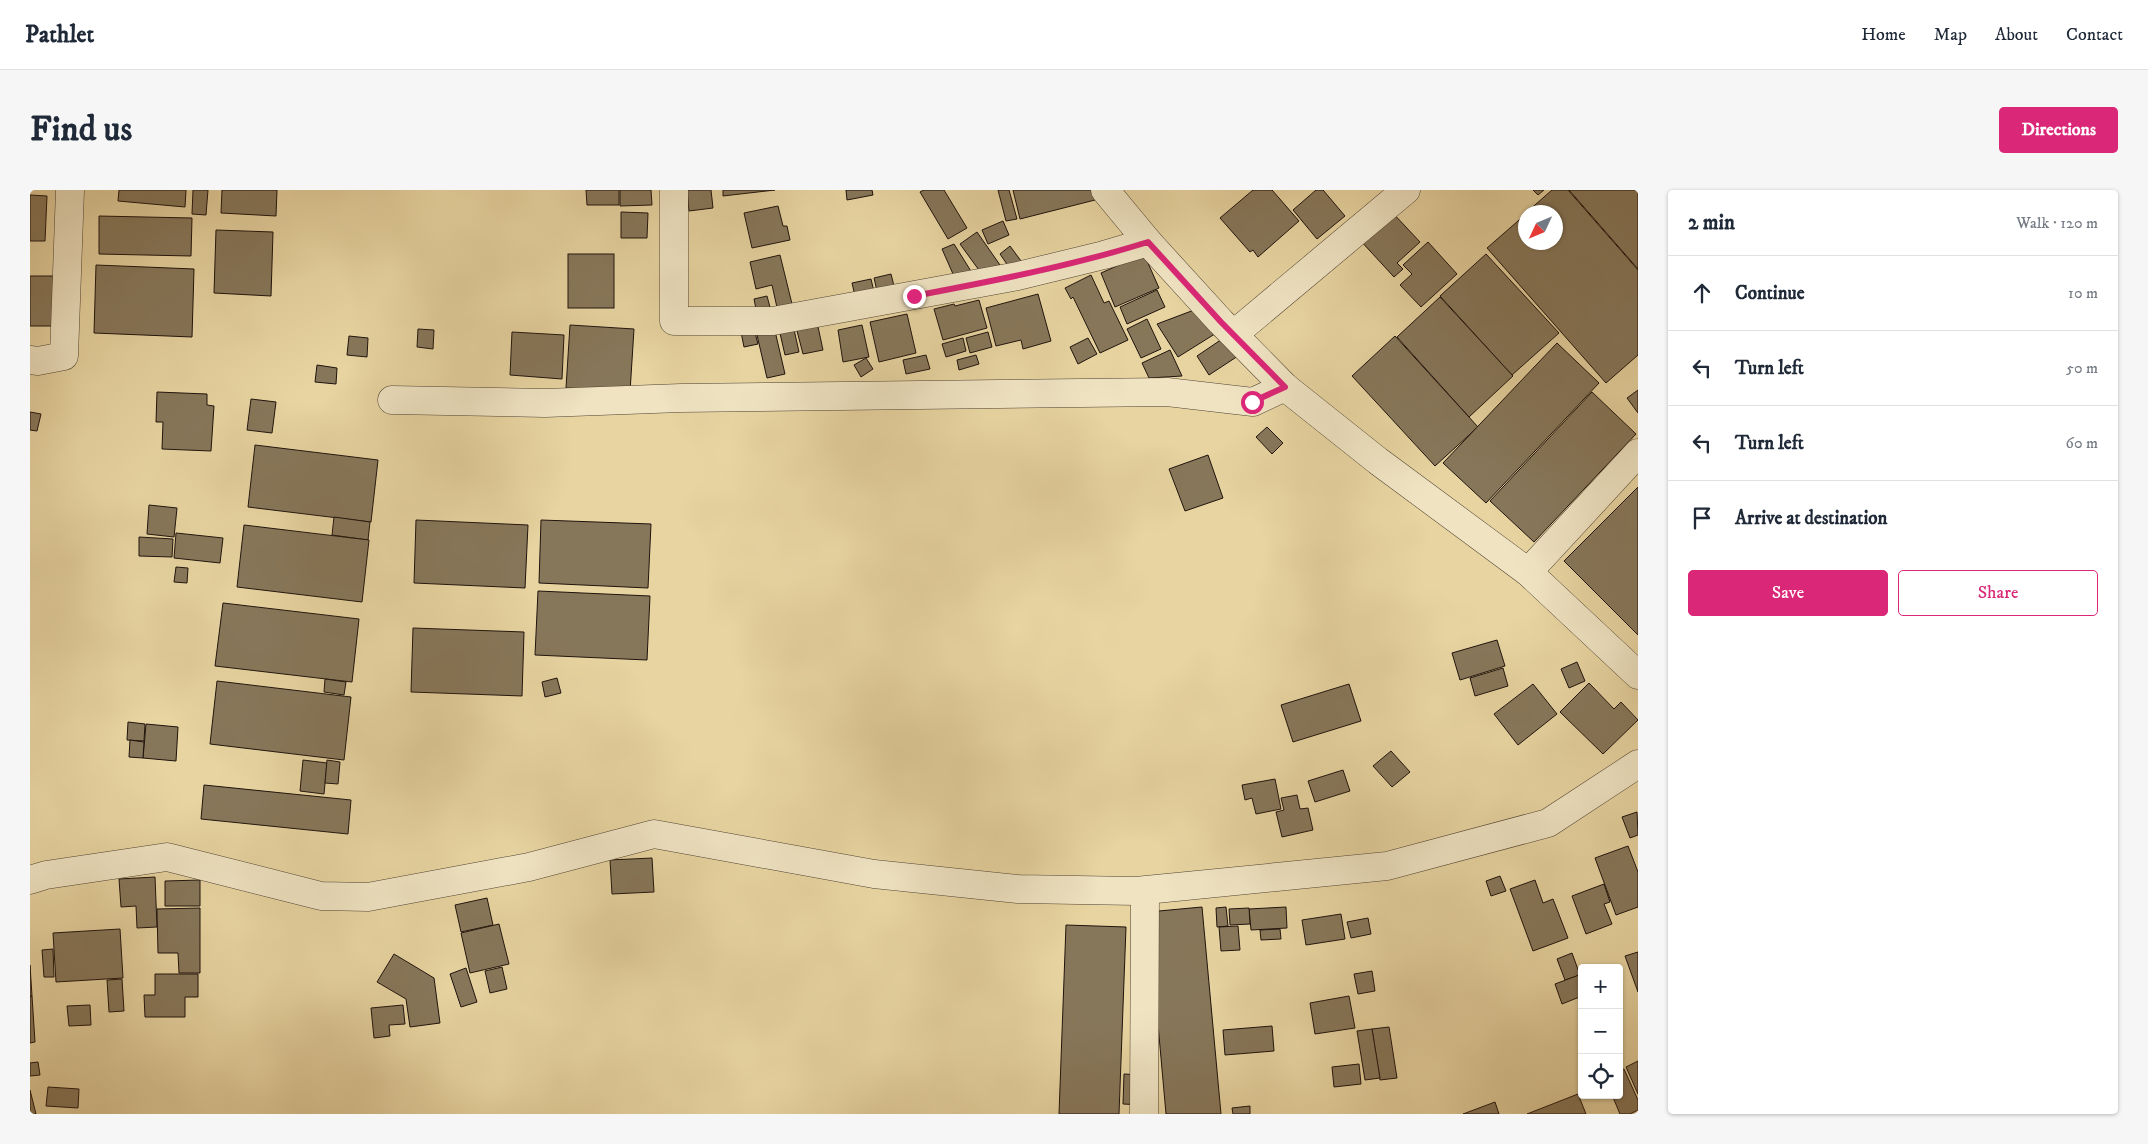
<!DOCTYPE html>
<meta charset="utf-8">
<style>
body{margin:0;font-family:"IM FELL DW Pica",serif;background:#f6f6f7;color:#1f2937}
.controls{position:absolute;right:15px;bottom:15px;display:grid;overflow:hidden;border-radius:5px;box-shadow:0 1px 4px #0004}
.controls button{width:45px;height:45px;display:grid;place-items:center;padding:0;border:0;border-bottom:1px solid #e0e1e3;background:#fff;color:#1f2937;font:25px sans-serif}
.compass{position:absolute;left:1488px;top:15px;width:45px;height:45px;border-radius:50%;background:#fff;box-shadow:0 1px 4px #0004;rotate:226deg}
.stop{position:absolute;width:15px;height:15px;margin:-11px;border:4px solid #db2777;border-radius:50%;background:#fff}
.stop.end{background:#db2777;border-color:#fff;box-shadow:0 1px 5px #0008}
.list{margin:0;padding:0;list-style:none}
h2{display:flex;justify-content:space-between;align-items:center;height:65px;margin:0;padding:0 20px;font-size:21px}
h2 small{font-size:16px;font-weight:400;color:#747a83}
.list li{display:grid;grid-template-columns:32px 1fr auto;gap:15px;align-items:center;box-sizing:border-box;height:75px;padding:0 20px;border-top:1px solid #e0e1e3}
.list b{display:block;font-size:19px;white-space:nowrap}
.list em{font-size:16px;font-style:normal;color:#747a83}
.actions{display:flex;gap:10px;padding:15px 20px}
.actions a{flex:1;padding:11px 0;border:1px solid #db2777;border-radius:5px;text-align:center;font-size:18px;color:#db2777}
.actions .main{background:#db2777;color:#fff}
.icon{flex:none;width:28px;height:28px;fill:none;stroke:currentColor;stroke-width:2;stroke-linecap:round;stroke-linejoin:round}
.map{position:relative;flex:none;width:1608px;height:924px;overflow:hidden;border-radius:5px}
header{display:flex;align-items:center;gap:30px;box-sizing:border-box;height:70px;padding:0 25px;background:#fff;border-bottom:1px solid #e0e1e3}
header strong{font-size:24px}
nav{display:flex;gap:28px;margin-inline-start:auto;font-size:18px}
.intro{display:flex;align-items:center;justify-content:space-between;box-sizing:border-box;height:120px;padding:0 30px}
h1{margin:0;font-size:35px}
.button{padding:12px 22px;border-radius:5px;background:#db2777;color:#fff;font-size:18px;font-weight:700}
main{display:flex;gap:30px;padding:0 30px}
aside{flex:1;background:#fff;border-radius:5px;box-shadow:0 1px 4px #0004}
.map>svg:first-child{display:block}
.building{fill:#87775a;stroke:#1f130d}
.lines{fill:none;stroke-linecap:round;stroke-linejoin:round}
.minor-casing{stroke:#514332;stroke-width:29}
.minor{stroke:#efe3c2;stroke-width:28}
.route{stroke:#db2777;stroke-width:6}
</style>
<header>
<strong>Pathlet</strong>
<nav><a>Home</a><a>Map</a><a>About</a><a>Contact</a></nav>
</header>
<div class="intro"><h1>Find us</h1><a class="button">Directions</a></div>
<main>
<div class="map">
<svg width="1608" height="924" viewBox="0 0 1608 924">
<rect width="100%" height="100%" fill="#e7d4a1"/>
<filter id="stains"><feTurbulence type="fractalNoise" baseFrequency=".004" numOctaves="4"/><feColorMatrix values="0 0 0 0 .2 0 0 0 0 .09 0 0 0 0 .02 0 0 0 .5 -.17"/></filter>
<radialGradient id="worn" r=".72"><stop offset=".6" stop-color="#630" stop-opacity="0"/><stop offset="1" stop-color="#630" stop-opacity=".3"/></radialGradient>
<g class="building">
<polygon points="89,0 156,0 155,17 88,11"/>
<polygon points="163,0 178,0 176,25 162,24"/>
<polygon points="192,0 247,0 246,26 191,23"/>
<polygon points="556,0 589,0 589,15 557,15"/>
<polygon points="590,0 621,0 622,15 590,16"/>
<polygon points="657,0 681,0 683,18 659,21"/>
<polygon points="693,0 745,0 693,6"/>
<polygon points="816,0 842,0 843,5 817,10"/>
<polygon points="894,0 914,0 937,38 918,49 890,2"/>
<polygon points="968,0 979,0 987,29 976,31"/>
<polygon points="983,0 1063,0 1069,9 990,29"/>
<polygon points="1223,0 1242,0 1269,31 1228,67 1223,60 1220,62 1190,28"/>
<polygon points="1286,0 1293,0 1315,26 1287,49 1263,20"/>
<polygon points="1503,0 1514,0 1508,5"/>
<polygon points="1522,0 1538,0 1608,80 1608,165 1576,193 1457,58 1496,24 1496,52 1526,52 1526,22 1497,22"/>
<polygon points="1539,0 1608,0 1608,79"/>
<polygon points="0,5 17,6 15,51 0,51"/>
<polygon points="748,16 753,36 757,36 760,50 722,58 714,23"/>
<polygon points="1360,20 1390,52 1367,73 1373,79 1364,87 1329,49"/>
<polygon points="591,22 618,23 617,48 591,48"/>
<polygon points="69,26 162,28 161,66 69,64"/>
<polygon points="973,31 979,45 958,54 952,40"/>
<polygon points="186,40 243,42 241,106 184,103"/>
<polygon points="947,42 970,75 954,87 930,54"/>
<polygon points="1398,52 1427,84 1391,117 1370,95 1382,84 1373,75"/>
<polygon points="924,54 944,86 927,93 912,59"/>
<polygon points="980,56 994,75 983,83 970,64"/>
<rect x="538" y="64" width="46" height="54"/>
<polygon points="1114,64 1129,98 1085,117 1071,83"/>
<polygon points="1456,64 1529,143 1482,185 1410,106"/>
<polygon points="750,65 763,118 748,122 742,95 726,99 720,72"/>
<polygon points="66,75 164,79 162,147 64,143"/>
<polygon points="861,84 865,100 848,105 844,88"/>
<polygon points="1061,85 1074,113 1079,111 1098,150 1070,163 1043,107 1041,109 1035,98"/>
<polygon points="0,86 23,86 22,136 0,136"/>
<polygon points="841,89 845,106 826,110 822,93"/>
<polygon points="1127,100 1135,117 1097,134 1090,117"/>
<polygon points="1008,104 1021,151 993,159 991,150 966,156 956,118"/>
<polygon points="737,106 741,121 727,124 724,109"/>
<polygon points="1410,107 1483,186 1439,227 1367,147"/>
<polygon points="949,110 957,138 913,150 904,119 924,114 925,116"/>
<polygon points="1172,117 1188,142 1148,167 1127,134"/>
<polygon points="877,124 886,163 849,172 840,132"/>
<polygon points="1117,129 1131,159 1111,168 1097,139"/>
<polygon points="787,132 793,160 773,164 766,137"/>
<polygon points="540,135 604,139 600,202 536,198"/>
<polygon points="763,135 769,162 755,165 749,139"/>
<polygon points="832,135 839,167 813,172 808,140"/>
<polygon points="388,139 404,140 403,159 387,157"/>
<polygon points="724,139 728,154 714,157 711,142"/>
<polygon points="745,141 755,184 737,188 727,145"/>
<polygon points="482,142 534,145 532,189 480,185"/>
<polygon points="958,142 962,157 940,163 936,148"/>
<polygon points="1198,145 1211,164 1179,185 1167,166"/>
<polygon points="319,146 338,148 337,167 317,165"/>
<polygon points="1365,146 1448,237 1405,276 1322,186"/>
<polygon points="933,148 936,161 916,167 912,154"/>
<polygon points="1058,148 1067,164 1048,174 1040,157"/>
<polygon points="1527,153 1569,193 1456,313 1413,273"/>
<polygon points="1140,160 1152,186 1119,188 1112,173"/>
<polygon points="896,165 900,179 876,184 873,170"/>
<polygon points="946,165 949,174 929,180 927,170"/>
<polygon points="836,168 843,179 831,187 824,175"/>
<polygon points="287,175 307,178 306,194 285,192"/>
<polygon points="1608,200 1608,223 1597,208"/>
<polygon points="127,202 177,204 177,215 184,216 181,261 132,259 133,232 126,232"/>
<polygon points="1562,202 1606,244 1504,352 1460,311"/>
<polygon points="221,209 246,212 242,243 217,240"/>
<polygon points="0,222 11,224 7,241 0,240"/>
<polygon points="1237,237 1253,253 1242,264 1226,247"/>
<polygon points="225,255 348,270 341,332 218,317"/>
<polygon points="1178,265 1193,308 1155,321 1139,279"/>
<polygon points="1608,297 1608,445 1534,371"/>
<polygon points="119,315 147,318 144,347 117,344"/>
<polygon points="304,327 340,332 338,350 302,345"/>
<polygon points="386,330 498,335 495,398 384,393"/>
<polygon points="511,330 621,334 618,398 509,393"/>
<polygon points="214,335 339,350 332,412 207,397"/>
<polygon points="146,343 193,348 190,373 144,368"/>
<polygon points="109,347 143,349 142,367 109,366"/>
<polygon points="146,377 158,378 157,393 144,392"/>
<polygon points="508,401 620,406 617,470 505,465"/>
<polygon points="193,413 329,429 322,492 185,476"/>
<polygon points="383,438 494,442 492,506 381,502"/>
<polygon points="1467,450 1475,476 1430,490 1422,463"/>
<polygon points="1547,472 1555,491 1539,498 1531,479"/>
<polygon points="1473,478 1478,496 1445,506 1440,488"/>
<polygon points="527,488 531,503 515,507 512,492"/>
<polygon points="295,489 316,492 314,505 294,502"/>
<polygon points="187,491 321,507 314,570 180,554"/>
<polygon points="1559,493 1584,519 1591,512 1608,530 1573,564 1530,522"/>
<polygon points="1319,494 1331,531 1263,552 1251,515"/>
<polygon points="1503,494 1527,524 1488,555 1464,524"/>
<polygon points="98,532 115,534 114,551 97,550"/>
<polygon points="116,534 148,537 146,571 113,568"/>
<polygon points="100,550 114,552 113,568 99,567"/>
<polygon points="1361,561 1380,582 1362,597 1343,576"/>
<polygon points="273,570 297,573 294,604 270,601"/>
<polygon points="297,570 310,572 308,594 295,593"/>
<polygon points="1313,580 1320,601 1285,612 1278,591"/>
<polygon points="1245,589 1251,619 1226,624 1222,608 1215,610 1212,595"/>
<polygon points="174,595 321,610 318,644 171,629"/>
<polygon points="1267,605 1270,619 1278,618 1283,640 1252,647 1246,622 1254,620 1251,608"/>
<polygon points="1607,622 1608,645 1600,648 1592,627"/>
<polygon points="1598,656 1608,682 1608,717 1586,725 1565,668"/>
<polygon points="622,668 624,702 582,704 580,670"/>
<polygon points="1470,686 1476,701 1461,706 1456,691"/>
<polygon points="125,687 127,737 107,738 106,716 91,717 89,689"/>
<polygon points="170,690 170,716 135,716 135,691"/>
<polygon points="1505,690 1513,713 1523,709 1538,748 1503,761 1480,699"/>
<polygon points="1574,694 1580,712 1574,714 1582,734 1556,744 1542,706"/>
<polygon points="457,708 463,735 431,742 425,715"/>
<polygon points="1172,717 1191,924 1136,924 1118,722"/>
<polygon points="1196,717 1198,736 1187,737 1186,718"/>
<polygon points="1256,717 1257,738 1221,740 1219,719"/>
<polygon points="170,718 170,783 149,783 148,763 128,763 127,719"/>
<polygon points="1219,718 1220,734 1200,735 1199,719"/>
<polygon points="1311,724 1315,749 1276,755 1272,730"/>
<polygon points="1338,728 1341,744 1321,748 1317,732"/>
<polygon points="469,734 479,774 440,783 431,743"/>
<polygon points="1036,735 1096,737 1089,924 1029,924"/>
<polygon points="1208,736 1210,760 1191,761 1189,737"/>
<polygon points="90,739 93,788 26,792 23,743"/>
<polygon points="1250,739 1251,749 1231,750 1230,740"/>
<polygon points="23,759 24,787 14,787 12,760"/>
<polygon points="1608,762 1608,802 1595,766"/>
<polygon points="1542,763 1550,785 1535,790 1527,769"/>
<polygon points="364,764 404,788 410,833 380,837 376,809 347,792"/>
<polygon points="0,775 2,806 0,806"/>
<polygon points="472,777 477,799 460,803 455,781"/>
<polygon points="436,778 447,812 431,817 420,784"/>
<polygon points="1342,781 1345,801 1328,804 1324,784"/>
<polygon points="125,784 168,784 168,807 155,807 155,827 115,827 114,805 125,805"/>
<polygon points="1549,785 1552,793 1552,806 1532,814 1525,794"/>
<polygon points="92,789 94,821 79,822 77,790"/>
<polygon points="2,806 5,852 0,853 0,807"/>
<polygon points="1319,806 1325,838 1285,844 1280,813"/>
<polygon points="60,815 61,835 39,836 37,816"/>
<polygon points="373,815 375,834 359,835 360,846 344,848 341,818"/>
<polygon points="1242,836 1244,861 1195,865 1193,840"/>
<polygon points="1359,837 1367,888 1350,890 1342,839"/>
<polygon points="1342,839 1350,888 1335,890 1327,841"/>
<polygon points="1608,871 1608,904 1596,877"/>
<polygon points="8,872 10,885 0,886 0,873"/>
<polygon points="1329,874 1331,894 1304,897 1302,877"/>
<polygon points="1594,879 1608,910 1608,920 1600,924 1590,924 1582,905 1589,905 1589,881"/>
<polygon points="1094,884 1114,885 1113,915 1093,914"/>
<polygon points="18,897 49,899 48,918 16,916"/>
<polygon points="0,900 6,924 0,924"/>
<polygon points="1548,904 1556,924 1497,924"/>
<polygon points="1465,912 1469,924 1433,924"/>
<polygon points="1220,916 1220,924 1203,924 1202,918"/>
</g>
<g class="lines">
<g class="minor-casing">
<g id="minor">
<polyline points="644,0 644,131 743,131 988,86 1074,65 1118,52"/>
<polyline points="1075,0 1118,52 1191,132 1255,197 1348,271 1498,382 1608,485"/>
<polyline points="1204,144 1376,0"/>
<polyline points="0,170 8,171 34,166 40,0"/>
<polyline points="362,210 515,213 651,208 1137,202 1223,212 1255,197"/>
<polyline points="1498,382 1608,263"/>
<polyline points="0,690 16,685 137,667 291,706 338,707 499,677 624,644 844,684 988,699 1106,701 1357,676 1518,633 1608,574"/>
<polyline points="1114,924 1115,701"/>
</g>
</g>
<use href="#minor" class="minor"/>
</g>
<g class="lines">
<path class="route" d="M884 106C963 91 1041 76 1118 52L1191 132 1255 197 1222 212"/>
</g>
<rect width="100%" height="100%" filter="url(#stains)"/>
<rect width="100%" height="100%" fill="url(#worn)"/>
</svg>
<div class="controls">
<button>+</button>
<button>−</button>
<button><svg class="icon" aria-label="locate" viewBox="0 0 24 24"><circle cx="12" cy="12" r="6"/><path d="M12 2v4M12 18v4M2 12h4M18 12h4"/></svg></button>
</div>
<svg class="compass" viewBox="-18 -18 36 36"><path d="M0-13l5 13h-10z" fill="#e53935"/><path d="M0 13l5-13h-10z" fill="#747a83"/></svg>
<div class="stop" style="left:1222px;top:212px"></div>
<div class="stop end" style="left:884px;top:106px"></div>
</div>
<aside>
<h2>2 min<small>Walk · 120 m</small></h2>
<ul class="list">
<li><svg class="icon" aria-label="ahead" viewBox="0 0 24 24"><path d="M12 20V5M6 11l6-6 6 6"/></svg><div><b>Continue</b></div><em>10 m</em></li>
<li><svg class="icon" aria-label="left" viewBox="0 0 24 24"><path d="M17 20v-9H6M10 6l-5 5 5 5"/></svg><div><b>Turn left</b></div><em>50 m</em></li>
<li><svg class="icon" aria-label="left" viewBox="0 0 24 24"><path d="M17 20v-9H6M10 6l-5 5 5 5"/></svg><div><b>Turn left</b></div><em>60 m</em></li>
<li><svg class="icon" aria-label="arrive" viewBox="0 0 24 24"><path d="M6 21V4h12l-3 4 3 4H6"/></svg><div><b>Arrive at destination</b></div></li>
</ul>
<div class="actions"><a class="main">Save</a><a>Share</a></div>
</aside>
</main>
